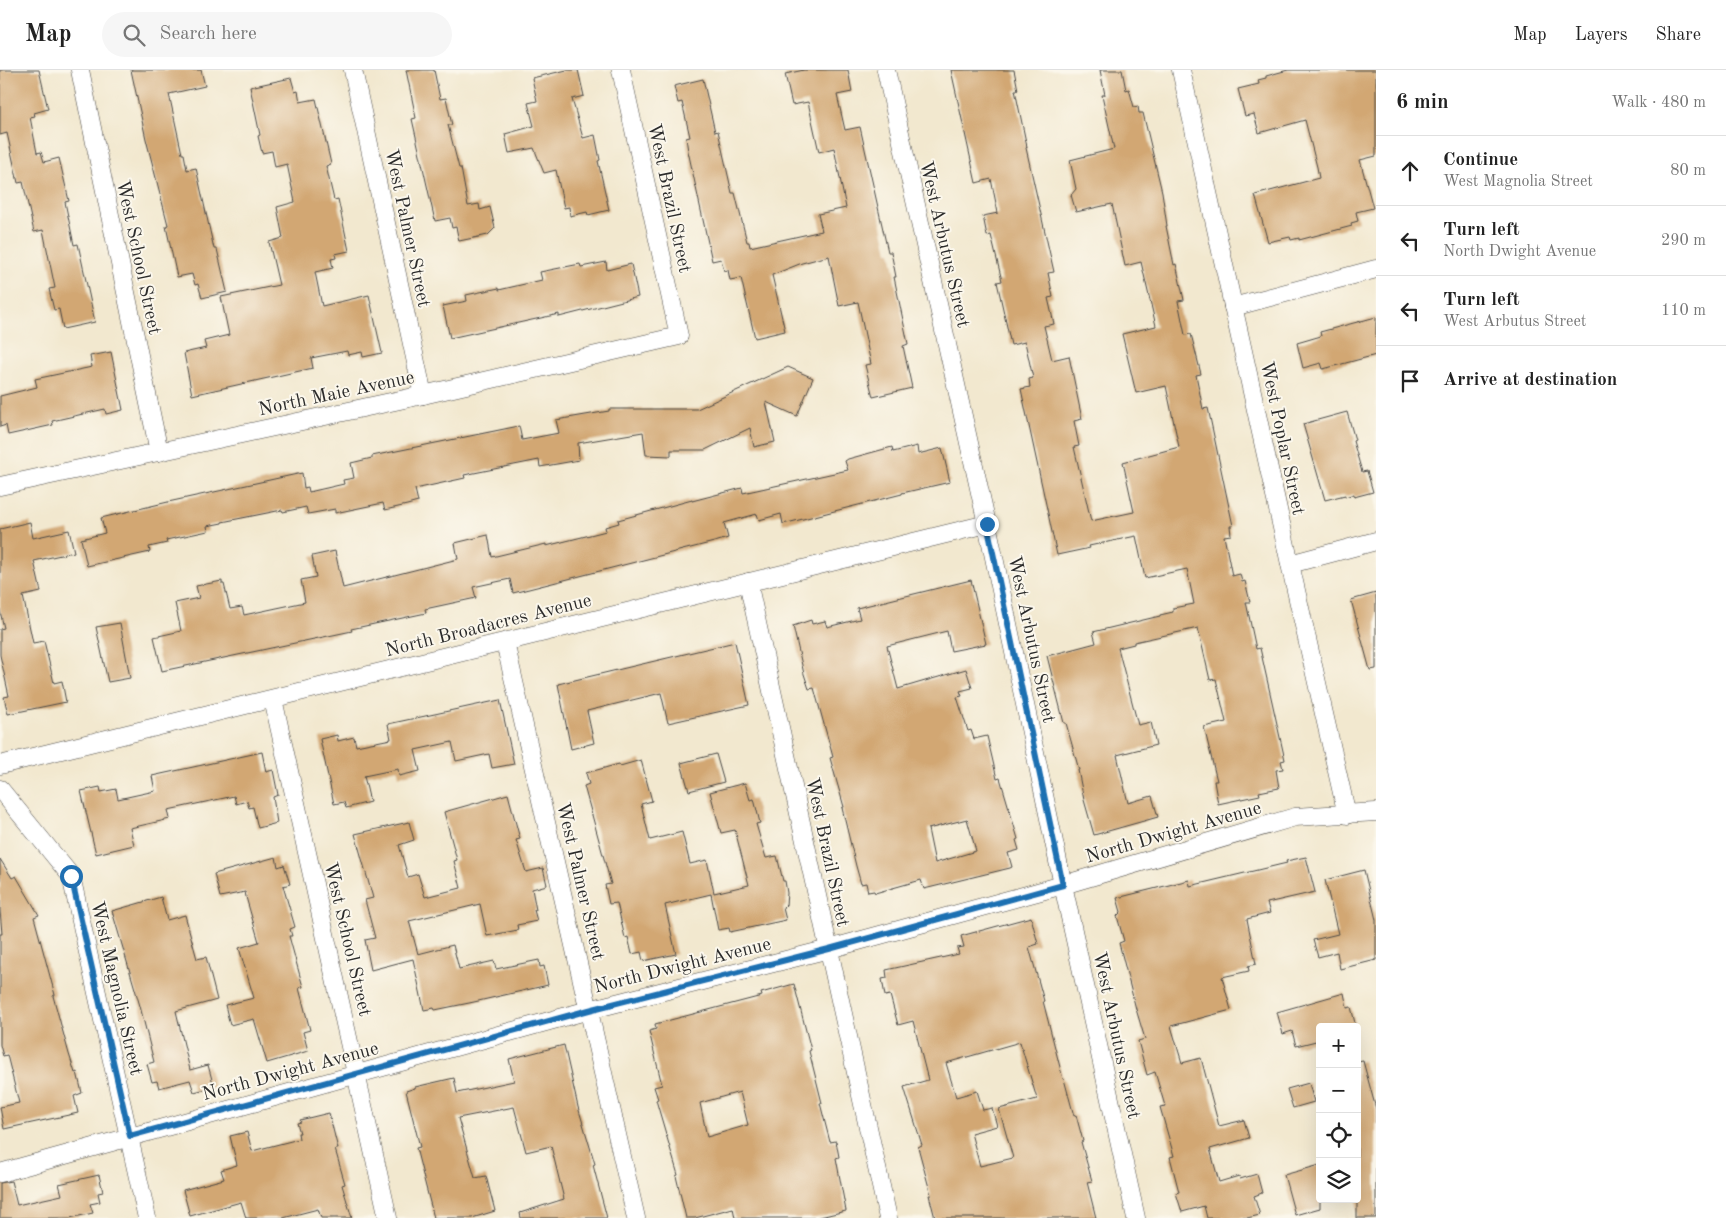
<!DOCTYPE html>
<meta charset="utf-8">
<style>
body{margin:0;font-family:"Old Standard TT",serif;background:#f6f6f6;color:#222}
.controls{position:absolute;right:15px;bottom:15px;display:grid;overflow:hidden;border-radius:5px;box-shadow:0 5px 20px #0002}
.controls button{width:45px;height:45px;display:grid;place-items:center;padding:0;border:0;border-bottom:1px solid #e0e0e0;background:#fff;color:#222;font:25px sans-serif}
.stop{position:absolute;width:15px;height:15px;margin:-11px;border:4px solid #1f6fb2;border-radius:50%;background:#fff}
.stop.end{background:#1f6fb2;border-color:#fff;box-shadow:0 1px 5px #0008}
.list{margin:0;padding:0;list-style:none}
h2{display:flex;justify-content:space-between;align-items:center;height:65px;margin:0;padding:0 20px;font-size:21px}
h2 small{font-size:16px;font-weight:400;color:#767676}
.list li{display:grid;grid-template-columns:32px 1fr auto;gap:15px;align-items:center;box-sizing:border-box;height:70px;padding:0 20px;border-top:1px solid #e0e0e0}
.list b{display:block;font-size:19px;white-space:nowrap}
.list p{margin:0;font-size:16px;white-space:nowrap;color:#767676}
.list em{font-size:16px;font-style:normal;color:#767676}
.icon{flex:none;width:28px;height:28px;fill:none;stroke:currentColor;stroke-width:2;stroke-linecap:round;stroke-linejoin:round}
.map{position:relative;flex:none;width:1376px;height:1148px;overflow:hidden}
header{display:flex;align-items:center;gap:30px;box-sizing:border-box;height:70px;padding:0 25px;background:#fff;border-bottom:1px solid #e0e0e0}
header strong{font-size:24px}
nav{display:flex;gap:28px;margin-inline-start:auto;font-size:18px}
.search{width:350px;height:45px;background:#f6f6f6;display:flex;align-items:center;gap:12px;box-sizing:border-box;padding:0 18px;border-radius:28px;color:#767676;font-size:19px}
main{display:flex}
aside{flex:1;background:#fff}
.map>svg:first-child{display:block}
.building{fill:#d2a773;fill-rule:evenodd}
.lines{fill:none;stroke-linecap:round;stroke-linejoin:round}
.street-casing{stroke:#494744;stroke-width:19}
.street{stroke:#fff;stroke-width:18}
.route{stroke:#1f6fb2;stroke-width:6}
.labels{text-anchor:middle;stroke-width:4;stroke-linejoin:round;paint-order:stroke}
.street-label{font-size:19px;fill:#2b2b2b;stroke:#fbf7ec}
</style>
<header>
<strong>Map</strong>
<div class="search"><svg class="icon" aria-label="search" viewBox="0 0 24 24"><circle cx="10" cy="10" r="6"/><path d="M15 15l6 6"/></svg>Search here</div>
<nav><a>Map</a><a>Layers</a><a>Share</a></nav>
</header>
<main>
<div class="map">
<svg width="1376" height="1148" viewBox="0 0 1376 1148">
<rect width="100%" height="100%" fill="#fbf7ec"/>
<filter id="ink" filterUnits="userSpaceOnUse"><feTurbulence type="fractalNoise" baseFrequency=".02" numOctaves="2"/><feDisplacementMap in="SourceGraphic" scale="10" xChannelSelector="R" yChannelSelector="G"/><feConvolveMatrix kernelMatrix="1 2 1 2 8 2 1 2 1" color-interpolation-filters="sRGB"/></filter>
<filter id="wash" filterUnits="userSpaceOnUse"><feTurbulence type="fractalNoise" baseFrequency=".0096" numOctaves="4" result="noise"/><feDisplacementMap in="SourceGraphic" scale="20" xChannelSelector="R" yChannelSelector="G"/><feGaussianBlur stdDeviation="1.12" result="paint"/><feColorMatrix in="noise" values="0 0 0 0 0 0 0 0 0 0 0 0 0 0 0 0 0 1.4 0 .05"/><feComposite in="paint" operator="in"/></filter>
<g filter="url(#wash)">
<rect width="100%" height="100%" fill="#f2e8cf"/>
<g id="blocks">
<g class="building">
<polygon points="0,0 39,0 48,39 34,43 35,46 30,47 37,83 41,82 44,92 59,88 69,131 65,132 74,175 78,174 95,252 63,259 59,239 54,240 49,219 55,218 43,160 34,162 23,112 18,113 7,63 0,65"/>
<polygon points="131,0 201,0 205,16 169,24 182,84 184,84 187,100 196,98 214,179 217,179 227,222 202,228 198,214 195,215 192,204 177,207 166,156 168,155 146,69"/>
<polygon points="406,0 434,0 440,29 446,28 452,55 448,55 459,98 461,98 468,136 479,134 480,140 490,137 495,158 488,165 459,171 456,157 452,158 450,148 435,151 412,49 416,48"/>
<polygon points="567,0 578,0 584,26 572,29 583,68 595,65 600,90 598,91 609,140 588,145 587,142 570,146 569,137 564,138 556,100 544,103 534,78 509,83 505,64 534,56 528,33 537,31 532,8"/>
<polygon points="804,0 848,0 852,22 837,25 845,60 860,57 888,182 891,182 896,207 894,207 908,274 903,276 912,318 873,327 865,295 871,294 858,232 839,236 829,186 802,193 772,205 785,261 755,268 741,208 730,210 728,200 724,201 721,189 712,191 688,81 686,68 690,67 682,32 678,33 674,16 703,9 715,62 718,61 732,123 735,123 747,172 749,172 750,177 822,161 818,144 846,138 834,78 819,82 808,32 792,35 785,4"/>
<polygon points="951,0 1014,0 1018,20 1015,20 1027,77 1026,78 1054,202 1048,203 1053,227 1048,228 1054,254 1044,256 1052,290 1069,286 1082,349 1074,351 1079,376 1074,377 1091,451 1134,442 1123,392 1179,377 1166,316 1136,323 1122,264 1156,256 1141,192 1125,196 1112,134 1076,142 1071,125 1076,119 1070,90 1114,79 1102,25 1105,25 1100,0 1122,0 1126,20 1129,19 1134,37 1138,36 1139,43 1143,43 1162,122 1167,156 1166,156 1174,195 1176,194 1184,230 1178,231 1185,265 1191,264 1201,304 1196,305 1203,339 1208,338 1233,456 1230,456 1231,465 1224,466 1232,506 1240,504 1242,512 1245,511 1250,532 1246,532 1256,579 1260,578 1285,690 1281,691 1283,699 1276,700 1279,718 1259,722 1260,725 1218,734 1214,711 1217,711 1204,657 1226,652 1216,609 1210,610 1198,558 1134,572 1134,574 1118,578 1138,655 1151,652 1156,675 1117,685 1128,733 1152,726 1158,747 1094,765 1084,730 1078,700 1079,700 1066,653 1064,653 1047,586 1096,573 1093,562 1160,546 1160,545 1173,542 1173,538 1194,534 1187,499 1145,508 1136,466 1089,476 1090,478 1057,485 1021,319 1030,317 1029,309 1033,308 1025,272 1011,275 997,212 1002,211 991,165 987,166 983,146 998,143 991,109 976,113"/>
<polygon points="1288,0 1376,0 1376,86 1360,90 1373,138 1356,142 1358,151 1351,153 1352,156 1299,170 1299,168 1291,170 1290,167 1268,172 1255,125 1319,108 1317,97 1305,50 1259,63 1254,44 1245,46 1238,19 1259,14 1258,10 1266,8 1266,6"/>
<polygon points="291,8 295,22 298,21 300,32 316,29 331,94 326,96 334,130 338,129 349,181 335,184 336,188 331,189 333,198 315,202 322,236 369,225 382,283 363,287 362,282 348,285 347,281 311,288 313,298 192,325 184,283 206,278 204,271 229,265 221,227 279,215 269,172 283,168 277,137 295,132 287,94 275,97 272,81 262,83 258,66 260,65 250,17"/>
<polygon points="606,192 607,200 631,194 638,227 559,247 559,244 450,268 443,236 467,231 466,225 499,218 499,220 542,210 540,202 580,194 581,197"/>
<polygon points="1376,247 1376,285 1323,299 1321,293 1303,298 1297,273 1321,266 1320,262"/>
<polygon points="111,282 123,340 106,344 105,339 52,351 53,355 8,365 6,355 0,357 0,326 37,317 35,309 92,297 90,286"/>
<polygon points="788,297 813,308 797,346 766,332 775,372 754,377 750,358 705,380 671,380 671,386 646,385 643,362 578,373 579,390 540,397 539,390 464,405 465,408 415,419 418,432 407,435 385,440 383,433 335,443 335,439 308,444 306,437 283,442 282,440 222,452 222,453 207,456 208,461 166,470 167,473 149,477 150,482 87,496 81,469 105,463 101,448 168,432 302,403 304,418 308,417 309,422 344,414 343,410 354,408 351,393 372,388 372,386 519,356 522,370 559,363 556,350 609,341 609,339 697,339"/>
<polygon points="1347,342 1355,370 1353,371 1362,402 1367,401 1373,422 1354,427 1354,424 1345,427 1345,425 1325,430 1303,354"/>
<polygon points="917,376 918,384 942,378 950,412 902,423 902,424 783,454 781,444 759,450 757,444 724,453 728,468 718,471 513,523 510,509 473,517 476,528 425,539 426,543 351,559 352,561 162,601 154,567 181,561 175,533 199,528 196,516 222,511 222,514 224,514 230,539 242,537 244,545 305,532 301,510 316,507 312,486 335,481 343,518 458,489 455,473 488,465 492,487 546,474 546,476 606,461 605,457 619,453 618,450 692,430 692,431 742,418 743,423 848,400 845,391 848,389 892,377 893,382"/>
<polygon points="30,452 33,468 69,460 74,482 34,491 41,522 23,526 33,573 44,571 54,613 62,611 66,632 8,644 4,627 9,626 0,585 0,559 4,558 0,541 0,459"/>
<path d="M971 510 986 574 951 581 947 561 887 576 898 619 966 599 972 618 960 621 962 626 957 627 968 661 971 660 974 669 987 666 997 709 1000 708 1018 769 1016 770 1019 780 1008 783 1012 797 1010 798 924 819 921 810 875 823 874 821 868 822 866 813 861 814 856 796 842 738 844 737 830 688 833 687 814 618 809 619 804 604 793 556 811 550 812 554 825 551 827 557 860 549 857 538ZM967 749 976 781 935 793 928 759Z"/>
<polygon points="1376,523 1376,599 1370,600 1351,530"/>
<polygon points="120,553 130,608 108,612 96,557"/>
<polygon points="735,572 749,635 668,653 661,623 587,641 594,673 571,679 558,614"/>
<polygon points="500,630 514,694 492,698 489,684 456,691 452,672 415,680 420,701 399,706 398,699 364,706 370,732 346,738 344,732 334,734 320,669 337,665 338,671 354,667 356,676 391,669 388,654"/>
<polygon points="262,682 266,702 273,700 278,725 273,727 277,753 258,758 253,737 249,738 247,731 236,734 234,726 168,740 170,749 130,758 134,775 96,784 81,721 100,717 101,722 116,719 118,729 155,721 152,706"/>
<polygon points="716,684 724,712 689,721 681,693"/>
<polygon points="641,690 652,731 641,734 650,770 682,762 690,794 707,790 714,823 749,815 735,760 721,763 710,722 745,713 750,730 754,729 760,753 756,754 766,788 777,786 783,811 785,811 787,823 786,835 783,838 786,850 730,862 729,858 718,860 711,824 665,835 676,884 643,891 641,882 632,884 628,867 625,868 617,833 609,834 605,815 611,814 584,716 589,714 586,703 619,694 620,696"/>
<polygon points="508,724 520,769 516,770 526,802 543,798 547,815 532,819 536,840 534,840 537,851 517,855 518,860 487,866 480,834 409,851 418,884 453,875 459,899 494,891 496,899 539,890 540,897 544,896 548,915 474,932 435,940 434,938 424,940 413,889 371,900 365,870 375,868 365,830 373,828 355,764 409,752 414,770 399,775 408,807 418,804 425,827 461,818 454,791 457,790 444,742"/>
<polygon points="276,787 278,797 284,795 290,814 283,816 295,857 290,859 292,866 289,866 303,917 299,918 310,960 303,962 308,981 267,993 254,949 230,955 225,935 254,928 239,878 259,872 246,827 245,822 220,827 214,804"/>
<polygon points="1306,787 1315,822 1267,833 1270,843 1247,849 1256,894 1248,896 1249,901 1222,907 1231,940 1171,956 1182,993 1201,988 1219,1056 1244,1050 1249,1068 1210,1079 1219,1112 1239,1106 1240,1109 1257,1104 1262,1123 1254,1126 1260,1145 1247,1148 1207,1148 1204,1136 1182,1142 1176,1123 1179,1122 1170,1087 1174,1086 1160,1037 1165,1036 1155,1002 1147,1005 1138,971 1145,969 1136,939 1119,873 1124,871 1117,846 1121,842 1117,828 1189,810 1190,816 1287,793 1286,791"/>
<polygon points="0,789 12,808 16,806 39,845 34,847 55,925 53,926 69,984 75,1003 77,1002 82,1023 74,1026 78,1043 4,1059 0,1037 19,1033 7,985 3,986 0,975 0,864 2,864 0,840"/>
<polygon points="1364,800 1376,850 1376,890 1340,899 1337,882 1318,887 1313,870 1338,864 1325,810"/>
<polygon points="161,827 167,850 185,845 197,889 206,887 217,930 176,941 190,1000 208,995 214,1017 194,1022 190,1010 159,1018 157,1011 152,1012 147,994 154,992 140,936 112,841"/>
<path d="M1031 847 1038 874 1029 877 1044 931H1043L1063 1009H1064L1074 1046 1076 1045 1083 1071 1081 1072 1092 1111 1087 1112 1096 1148H935L929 1125H931L918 1077 922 1075 904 1017 928 1010 913 951 898 955 890 925 885 926 882 909 887 908 886 900 959 884 957 878 964 877 961 866ZM1020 972 1037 1029 999 1039 1013 1088 980 1096 971 1063 997 1056 992 1038 983 1040 977 1021 956 1027 946 993Z"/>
<path d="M794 914 811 980 809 981 822 1033H820L830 1072 836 1071 839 1087 836 1088 846 1141 815 1148H735L733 1138 695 1148H686L676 1106 678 1105 656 1030 658 1029 654 1017 662 1015 649 961 656 959 655 954 762 926 761 923ZM740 1022 748 1055 707 1067 700 1033Z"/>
<polygon points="1344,923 1347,938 1351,937 1356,957 1320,957 1320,970 1296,976 1292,961 1283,964 1277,942"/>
<polygon points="564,975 578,1037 595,1094 593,1095 607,1148 521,1148 520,1143 564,1129 551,1076 526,1082 514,1037 458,1048 475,1108 486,1106 495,1141 472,1148 434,1148 416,1078 420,1077 406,1021 415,1018 415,1017 454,1008 457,1023 514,1011 509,989"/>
<polygon points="1363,991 1376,1039 1376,1148 1357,1148 1357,992"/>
<polygon points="1309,1013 1314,1032 1293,1038 1287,1019"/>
<polygon points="329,1043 338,1079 335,1079 345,1114 342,1115 352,1148 321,1148 318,1139 283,1148 246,1148 241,1132 190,1146 183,1120 224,1109 221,1100 237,1095 230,1066 247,1062 252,1081 299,1069 298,1063 300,1063 297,1053 301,1052 300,1050"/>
<polygon points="1320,1095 1320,1138 1295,1145 1284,1105"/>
<polygon points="99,1105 103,1122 98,1123 100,1132 90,1134 93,1143 70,1148 0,1148 0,1113 11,1111 17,1135 62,1125 59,1114"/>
</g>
</g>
</g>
<g filter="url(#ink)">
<use href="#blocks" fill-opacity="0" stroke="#494744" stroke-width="1"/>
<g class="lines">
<g class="street-casing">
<g id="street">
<polyline points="80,0 159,382"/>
<polyline points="353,0 423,325"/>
<polyline points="886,0 987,454 1063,815 1136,1148"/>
<polyline points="1181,0 1290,494 1347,745"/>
<polyline points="1233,237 1376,199"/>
<polyline points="0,416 423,325 679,266 621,0"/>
<polyline points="1290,494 1376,471"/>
<polyline points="748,512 888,1148"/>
<polyline points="505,572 636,1148"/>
<polyline points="273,629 388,1148"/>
<polyline points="0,695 987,454"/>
<polyline points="0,719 71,806 147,1148"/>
<polyline points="0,1103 589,940 829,879 1063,815 1295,747 1376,742"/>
</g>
</g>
<use href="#street" class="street"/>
</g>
</g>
<g class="lines" filter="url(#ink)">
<polyline class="route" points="71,806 130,1066 589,940 829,879 1063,815 987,454"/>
</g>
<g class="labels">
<g class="street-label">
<text transform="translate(671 128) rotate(78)" y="7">West Brazil Street</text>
<text transform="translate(409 158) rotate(78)" y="7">West Palmer Street</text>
<text transform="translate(946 174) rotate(77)" y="7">West Arbutus Street</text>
<text transform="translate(140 187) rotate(78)" y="7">West School Street</text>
<text transform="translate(336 322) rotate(-12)" y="7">North Maie Avenue</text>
<text transform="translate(1284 368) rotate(78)" y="7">West Poplar Street</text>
<text transform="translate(488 554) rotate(-14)" y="7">North Broadacres Avenue</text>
<text transform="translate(1033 569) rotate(78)" y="7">West Arbutus Street</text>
<text transform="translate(1173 761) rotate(-16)" y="7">North Dwight Avenue</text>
<text transform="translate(829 782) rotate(78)" y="7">West Brazil Street</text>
<text transform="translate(582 811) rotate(77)" y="7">West Palmer Street</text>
<text transform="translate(349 869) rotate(77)" y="7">West School Street</text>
<text transform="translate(682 894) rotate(-14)" y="7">North Dwight Avenue</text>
<text transform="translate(118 918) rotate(77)" y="7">West Magnolia Street</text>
<text transform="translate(1118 965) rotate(78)" y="7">West Arbutus Street</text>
<text transform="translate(290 1000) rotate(-15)" y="7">North Dwight Avenue</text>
</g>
</g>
</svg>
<div class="controls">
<button>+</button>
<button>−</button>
<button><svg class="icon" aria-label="locate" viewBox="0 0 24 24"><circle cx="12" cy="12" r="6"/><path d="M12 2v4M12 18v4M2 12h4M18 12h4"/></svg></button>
<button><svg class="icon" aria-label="layers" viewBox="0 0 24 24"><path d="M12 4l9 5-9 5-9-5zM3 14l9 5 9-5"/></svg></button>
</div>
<div class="stop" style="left:71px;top:806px"></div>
<div class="stop end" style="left:987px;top:454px"></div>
</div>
<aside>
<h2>6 min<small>Walk · 480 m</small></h2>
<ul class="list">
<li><svg class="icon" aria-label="ahead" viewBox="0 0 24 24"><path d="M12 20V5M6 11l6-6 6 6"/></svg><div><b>Continue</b><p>West Magnolia Street</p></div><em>80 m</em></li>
<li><svg class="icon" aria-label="left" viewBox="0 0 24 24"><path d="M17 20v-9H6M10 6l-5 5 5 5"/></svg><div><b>Turn left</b><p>North Dwight Avenue</p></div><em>290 m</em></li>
<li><svg class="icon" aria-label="left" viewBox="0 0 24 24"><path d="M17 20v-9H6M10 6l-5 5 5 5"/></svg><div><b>Turn left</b><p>West Arbutus Street</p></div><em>110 m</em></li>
<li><svg class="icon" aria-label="arrive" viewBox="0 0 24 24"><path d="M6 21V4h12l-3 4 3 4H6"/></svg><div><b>Arrive at destination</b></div></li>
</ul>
</aside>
</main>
